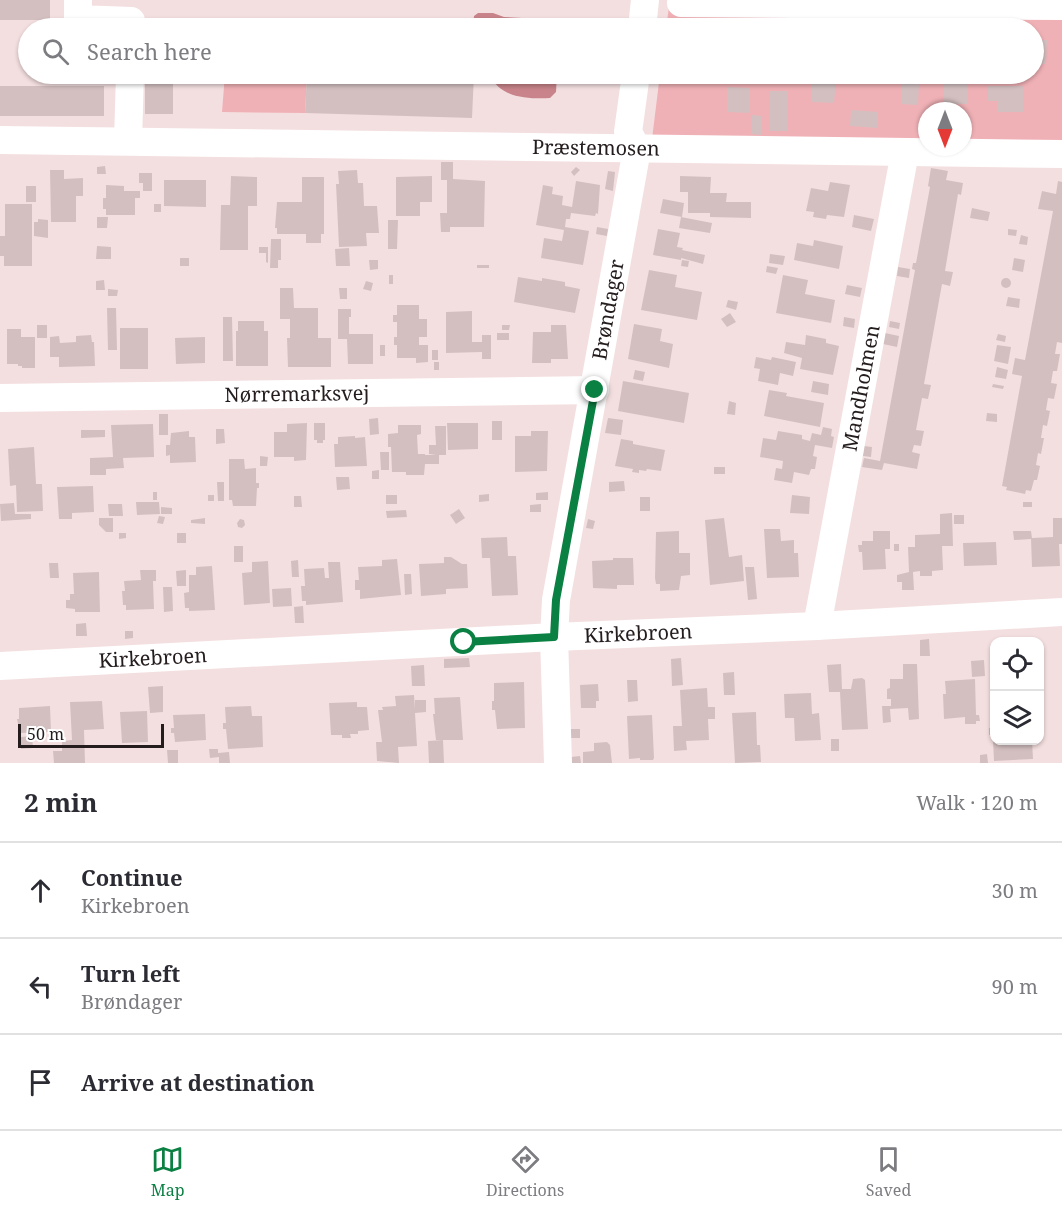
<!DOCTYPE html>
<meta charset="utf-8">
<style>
body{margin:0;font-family:"Noto Serif",serif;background:#f7f7f7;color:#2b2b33}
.controls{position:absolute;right:18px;bottom:18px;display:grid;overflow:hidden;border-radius:12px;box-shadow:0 2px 4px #0004}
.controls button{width:54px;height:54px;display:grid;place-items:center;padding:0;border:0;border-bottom:2px solid #e1e1e2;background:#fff;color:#2b2b33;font:30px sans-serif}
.compass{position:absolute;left:918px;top:102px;width:54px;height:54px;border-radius:50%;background:#fff;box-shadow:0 2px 4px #0004;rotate:180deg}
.scale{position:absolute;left:18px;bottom:15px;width:146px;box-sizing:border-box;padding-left:6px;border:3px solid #241c1d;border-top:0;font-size:16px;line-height:21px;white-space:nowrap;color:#241c1d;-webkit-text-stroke:4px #fff;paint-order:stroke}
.stop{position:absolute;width:18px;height:18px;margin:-14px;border:4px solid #0b8043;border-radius:50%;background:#fff}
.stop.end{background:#0b8043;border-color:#fff;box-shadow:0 2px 6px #0008}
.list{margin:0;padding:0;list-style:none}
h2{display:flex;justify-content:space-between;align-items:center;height:78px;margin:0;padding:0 24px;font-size:26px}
h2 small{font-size:20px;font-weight:400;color:#7c7c81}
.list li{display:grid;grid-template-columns:39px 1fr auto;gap:18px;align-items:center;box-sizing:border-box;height:96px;padding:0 24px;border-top:2px solid #e1e1e2}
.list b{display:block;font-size:22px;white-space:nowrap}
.list p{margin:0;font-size:20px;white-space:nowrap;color:#7c7c81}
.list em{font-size:20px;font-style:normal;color:#7c7c81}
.icon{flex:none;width:33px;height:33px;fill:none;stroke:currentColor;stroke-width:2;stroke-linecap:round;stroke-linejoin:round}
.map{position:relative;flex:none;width:1062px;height:763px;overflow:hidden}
.search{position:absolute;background:#fff;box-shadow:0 2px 4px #0004;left:18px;right:18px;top:18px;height:66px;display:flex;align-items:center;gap:15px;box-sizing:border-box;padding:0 21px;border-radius:33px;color:#7c7c81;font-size:22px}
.sheet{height:366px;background:#fff}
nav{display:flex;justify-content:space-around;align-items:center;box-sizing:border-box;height:84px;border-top:2px solid #e1e1e2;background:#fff;font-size:16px;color:#7c7c81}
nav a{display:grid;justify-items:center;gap:3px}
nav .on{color:#0b8043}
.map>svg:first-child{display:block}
.green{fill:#f0b1b6}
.water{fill:#c8848a}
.building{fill:#d4bfc0}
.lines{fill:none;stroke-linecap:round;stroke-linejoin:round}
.minor{stroke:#fff;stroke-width:28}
.route{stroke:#0b8043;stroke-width:8}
.labels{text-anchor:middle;stroke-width:4.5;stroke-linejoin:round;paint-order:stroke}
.street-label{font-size:20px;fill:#241c1d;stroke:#fff}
</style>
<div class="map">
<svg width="1062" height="763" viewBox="0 0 1062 763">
<rect width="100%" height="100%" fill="#f4dfe0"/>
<g class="green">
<polygon points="670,0 1062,0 1062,143 963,142 963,111 927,111 927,141 652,139 660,74 1034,74 1034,28 666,28"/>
<polygon points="225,74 292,74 294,77 307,76 305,113 222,112"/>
</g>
<g class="water">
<polygon points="478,13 493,13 504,17 522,18 535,25 546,26 564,24 569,28 473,28 474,16"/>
<path d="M490 74H557L556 92 550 98C529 99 498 98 490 74Z"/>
</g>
<g class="building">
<rect x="0" y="0" width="50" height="20"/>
<polygon points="145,21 174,22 174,28 145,28"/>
<polygon points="1034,40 1047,40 1046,64 1034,64"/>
<rect x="145" y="74" width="28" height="40"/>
<polygon points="307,74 474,74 472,118 305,113"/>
<polygon points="771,74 791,74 791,77 771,76"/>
<rect x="951" y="74" width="19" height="4"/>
<rect x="983" y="74" width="34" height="4"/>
<polygon points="812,81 836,82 834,103 811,102"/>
<polygon points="902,83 919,83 918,105 901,104"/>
<polygon points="944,83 968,84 967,104 944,104"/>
<rect x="0" y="86" width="104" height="30"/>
<polygon points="988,86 1023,86 1023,112 997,112 997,101 988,101"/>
<polygon points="727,87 750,88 750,113 727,112"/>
<rect x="770" y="91" width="18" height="40"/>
<polygon points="851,110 878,112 877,128 850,126"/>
<polygon points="752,115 762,116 762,135 751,134"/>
<polygon points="441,162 453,162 453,179 485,181 484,227 450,227 450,232 441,232 440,213 447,213 447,180 441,180"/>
<polygon points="105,166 106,174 97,174 97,167"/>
<polygon points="576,167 580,170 574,176 571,172"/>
<polygon points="931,168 948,171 946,180 963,183 961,195 958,194 945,271 953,272 950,286 942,284 924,384 931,385 928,399 922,398 916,430 924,431 921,446 914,445 912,452 920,454 917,469 884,463 882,470 862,467 864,458 880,461 915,270 912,269 913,263 916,263 930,187 928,186"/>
<polygon points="50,170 64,170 64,179 83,178 83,196 76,196 76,222 51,222"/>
<polygon points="357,170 358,183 363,183 364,206 377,206 379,233 366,233 367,246 339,247 336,184 339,184 338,171"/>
<polygon points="608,171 615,172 613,191 605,189"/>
<polygon points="139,173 152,173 152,191 143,191 143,183 139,183"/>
<polygon points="231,176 257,177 257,206 248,206 248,250 220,250 221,205 230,205"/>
<polygon points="432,176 432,202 420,202 420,216 396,216 396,177"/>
<polygon points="680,176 711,177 710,193 727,193 726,202 751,202 751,218 710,217 710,213 688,213 688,192 680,192"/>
<polygon points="302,177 324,177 324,234 321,234 321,243 306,243 306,234 277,234 277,228 275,228 277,202 302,202"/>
<polygon points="164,180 206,180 206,207 164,206"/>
<polygon points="576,181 600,185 598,214 596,213 595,216 571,213 570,219 566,219 565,227 589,231 583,265 541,258 544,238 562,241 564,230 536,225 543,185 553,187 552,194 563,196 562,205 572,207"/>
<polygon points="1058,181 1062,182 1062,343 1057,342 1055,354 1060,354 1057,371 1053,371 1051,383 1057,384 1054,399 1048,398 1046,410 1050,411 1047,426 1043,425 1041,438 1044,438 1041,454 1038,453 1036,465 1040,466 1037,480 1034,480 1031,491 1026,490 1025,494 1006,490 1007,487 1002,486 1022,376 1012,374 1015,358 1025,360 1053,211 1038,209 1042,191 1056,194"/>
<polygon points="830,182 850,185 844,217 827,215 826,219 813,217 814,212 806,211 811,188 828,191"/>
<polygon points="106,185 124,186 124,191 140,191 140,198 135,198 135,215 106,215 106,209 103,209 103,198 106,198"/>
<rect x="26" y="186" width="10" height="16"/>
<polygon points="663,199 684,203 682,217 660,213"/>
<polygon points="5,204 32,204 32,266 4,266 4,256 0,256 0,236 5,236"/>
<rect x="154" y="204" width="7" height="8"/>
<polygon points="972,208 990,212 988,221 970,218"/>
<polygon points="854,215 874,219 871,231 852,227"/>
<polygon points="97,217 108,217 107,228 97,228"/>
<polygon points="681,217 712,223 710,233 679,228"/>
<polygon points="38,219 48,220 48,238 34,236 34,222 38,222"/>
<polygon points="388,220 398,220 397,249 388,249"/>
<polygon points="597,227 608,229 607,236 596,234"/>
<polygon points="658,229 680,233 677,247 683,248 682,250 705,255 703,264 681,258 681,260 653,255"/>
<polygon points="1008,229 1017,230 1016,236 1008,235"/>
<polygon points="1021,235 1028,237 1027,245 1019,244"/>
<polygon points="271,239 281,239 281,260 278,260 278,268 270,268"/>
<polygon points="814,240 843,246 839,269 794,260 797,243 813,246"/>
<polygon points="97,246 111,247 111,259 96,259"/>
<polygon points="259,247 268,247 268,263 266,262 266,253 259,253"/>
<polygon points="349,248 350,266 336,266 335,249"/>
<polygon points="770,254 785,256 783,265 769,263"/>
<rect x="180" y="258" width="9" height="8"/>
<polygon points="1014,258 1025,260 1023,272 1012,270"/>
<polygon points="369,260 378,260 378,269 370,270"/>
<polygon points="682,260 689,261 688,267 681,266"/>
<rect x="477" y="265" width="12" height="3"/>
<polygon points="767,266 778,268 776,274 766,272"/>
<polygon points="898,267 910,269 909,278 897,276"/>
<polygon points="649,270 677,275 675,287 702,292 697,320 641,310"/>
<rect x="389" y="275" width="4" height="9"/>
<polygon points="783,275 808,280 805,294 835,300 831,323 776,313"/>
<polygon points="518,277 542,281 542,278 565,282 565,286 580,289 575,313 514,302"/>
<circle cx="1006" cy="283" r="5"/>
<polygon points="104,280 105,290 96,290 96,281"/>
<polygon points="366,281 373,283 371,291 363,289"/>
<polygon points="847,285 862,288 860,297 845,294"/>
<polygon points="280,288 293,288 294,308 318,308 318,338 331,338 331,367 288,367 287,338 290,338 290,319 280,319"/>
<polygon points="339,288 347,288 347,299 340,299"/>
<polygon points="108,289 118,290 117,296 108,296"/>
<polygon points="1008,297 1020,299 1019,308 1006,306"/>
<polygon points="728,300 738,302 736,310 726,307"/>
<polygon points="397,305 419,305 419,319 427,319 427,337 419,337 419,345 428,345 428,362 416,363 416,358 397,358 397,345 394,345 394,337 397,337 397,322 393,322 393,315 397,315"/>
<polygon points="107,308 116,308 117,350 108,350"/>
<polygon points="338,309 351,309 351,317 349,317 349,334 373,334 373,364 348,364 347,339 338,339"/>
<polygon points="472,311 472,342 482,342 482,335 491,335 491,359 482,359 482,352 446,353 446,312"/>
<polygon points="730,313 736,322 727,327 721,319"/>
<polygon points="223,317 232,317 233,361 223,361"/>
<polygon points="844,317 855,319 854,328 843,326"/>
<polygon points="238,321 264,321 264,331 268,331 268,366 236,366 236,331 238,331"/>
<polygon points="890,321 900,323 899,329 889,327"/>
<polygon points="634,324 662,329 660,341 673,344 669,368 628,359"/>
<rect x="37" y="325" width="10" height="13"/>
<polygon points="502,325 510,325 509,330 502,330"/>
<polygon points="551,325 566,325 568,359 551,359 551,363 532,363 533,332 551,332"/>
<rect x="120" y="328" width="28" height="41"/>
<polygon points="7,329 21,329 21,337 35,337 35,368 22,368 22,366 18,366 18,364 7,364"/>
<rect x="497" y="333" width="12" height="7"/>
<polygon points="885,333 899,336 897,347 883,344"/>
<polygon points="998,334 1006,336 1005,342 996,340"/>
<polygon points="91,335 92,342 94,342 95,366 59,367 59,357 50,357 50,337 59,336 60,343 76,342 76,336"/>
<polygon points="806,335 826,339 826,343 839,346 833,375 800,369 802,358 784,353 786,342 805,345"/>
<polygon points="205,337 205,363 176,364 175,338"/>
<rect x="380" y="345" width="5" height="11"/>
<polygon points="997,345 1011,347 1008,364 994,361"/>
<rect x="432" y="350" width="6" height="10"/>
<polygon points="756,357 771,360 772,357 796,362 793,376 780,373 778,385 758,381 760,369 754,368"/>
<rect x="434" y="362" width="5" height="8"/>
<polygon points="997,367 1008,370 1006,379 995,377"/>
<polygon points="635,370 645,372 643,381 633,379"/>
<polygon points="623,381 689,393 684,423 618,411"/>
<polygon points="813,381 829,384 828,395 811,392"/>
<polygon points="993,384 1004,386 1003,389 992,387"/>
<polygon points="769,390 787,393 786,396 824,403 820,427 764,416"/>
<polygon points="729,401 736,403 735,415 727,414"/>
<polygon points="987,413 997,414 997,422 986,421"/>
<rect x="159" y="414" width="9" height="21"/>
<polygon points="378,418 379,434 370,435 369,419"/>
<polygon points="608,418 623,420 621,435 605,433"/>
<rect x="492" y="421" width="10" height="19"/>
<polygon points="307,423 306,460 294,461 294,457 274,457 274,432 287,432 287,424"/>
<polygon points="314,423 325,423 325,440 323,440 323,443 317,443 317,440 314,440"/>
<polygon points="447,423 478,423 478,449 448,450"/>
<polygon points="153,424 154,457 123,458 124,468 106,469 106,475 90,475 90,458 113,457 111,425"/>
<polygon points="398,425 421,425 421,434 417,435 418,454 425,454 425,455 436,455 429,454 429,445 436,445 435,426 446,426 446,455 439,455 439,464 425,464 424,475 406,475 406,472 392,472 391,447 388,447 388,434 398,433"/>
<polygon points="823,427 832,429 831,436 834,437 832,448 815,445 813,456 817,457 815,469 811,469 809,475 794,472 792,483 774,480 776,468 782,469 783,461 760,457 763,438 776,440 778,431 802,435 802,439 810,441 812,433 821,435"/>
<polygon points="216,429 224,429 225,443 216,444"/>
<polygon points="81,430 105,430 105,437 81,438"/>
<polygon points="189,431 189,437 195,437 196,462 170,463 170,455 166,456 166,445 170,445 171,433"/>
<polygon points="531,431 548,431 547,471 515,472 515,436 531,436"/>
<polygon points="355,436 355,438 365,437 367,466 335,467 334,444 338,444 338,437"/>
<polygon points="621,439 633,441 633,444 665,450 661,471 647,469 646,471 639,470 639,473 632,472 633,469 615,466"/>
<polygon points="864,446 872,447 871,457 863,456"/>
<polygon points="34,447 36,484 42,484 43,511 17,512 16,485 10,486 8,449"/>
<polygon points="380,452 389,452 389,470 381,470"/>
<polygon points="260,456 268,457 267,466 260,466"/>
<polygon points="229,459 244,459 245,469 256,468 256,483 259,483 259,488 257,488 256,506 233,506 232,500 229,500"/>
<rect x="714" y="467" width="11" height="7"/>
<polygon points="379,470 379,479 372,479 372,471"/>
<polygon points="336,477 349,477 350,489 337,490"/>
<polygon points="624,481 625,491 609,492 609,482"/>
<polygon points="217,482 224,482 224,501 218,501"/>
<polygon points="93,486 94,512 72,513 72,519 59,519 57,487"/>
<rect x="153" y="492" width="4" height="8"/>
<polygon points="548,492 548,500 536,500 536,493"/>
<polygon points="489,494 489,501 479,502 479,495"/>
<rect x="208" y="495" width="6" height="6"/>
<rect x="386" y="495" width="11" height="9"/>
<polygon points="792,495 810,497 809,514 790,513"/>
<polygon points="294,496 301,496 302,507 294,507"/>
<rect x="640" y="497" width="10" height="14"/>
<polygon points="136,502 159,502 160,514 137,515"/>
<rect x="1023" y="502" width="9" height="5"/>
<polygon points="14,503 15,514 31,514 31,519 1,521 0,504"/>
<polygon points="108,504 122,504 123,516 109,516"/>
<polygon points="541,504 541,512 530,512 530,505"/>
<polygon points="161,507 172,508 172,514 161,514"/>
<polygon points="459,509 465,518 456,524 450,515"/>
<polygon points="406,510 407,517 387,518 386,511"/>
<polygon points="952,513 953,546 942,546 943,570 932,571 932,576 920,576 920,571 913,572 914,590 902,590 902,582 897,582 897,575 909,572 908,547 915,547 915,535 940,534 940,514"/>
<rect x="954" y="515" width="10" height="9"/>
<polygon points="159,516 165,517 163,524 157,523"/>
<polygon points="99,518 113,518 113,532 106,532 99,525"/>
<polygon points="205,518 205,524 191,523 191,520"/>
<polygon points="724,518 729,557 742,555 744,581 710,585 705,520"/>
<polygon points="1053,518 1062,518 1062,544 1059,544 1060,566 1032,567 1031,539 1014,540 1013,531 1031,531 1032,538 1053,537"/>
<polygon points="240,519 244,520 245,525 242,528 238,527 237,523"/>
<polygon points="588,519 595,521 593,529 586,528"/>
<polygon points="764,529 780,529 781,541 794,540 794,553 798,553 799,577 767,578"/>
<polygon points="679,531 679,553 690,553 690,575 681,576 679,590 660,591 660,584 656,584 655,578 656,532"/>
<polygon points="873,531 890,531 890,549 885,549 886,569 863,570 862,552 859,552 858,545 862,545 862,541 873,541"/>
<polygon points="119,533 126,533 126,538 119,539"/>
<rect x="177" y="533" width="9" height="10"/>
<polygon points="507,537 508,556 516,556 518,595 492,596 490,558 482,558 481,538"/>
<polygon points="996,542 997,565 964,566 963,543"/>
<rect x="894" y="544" width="5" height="7"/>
<rect x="234" y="546" width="9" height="16"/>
<polygon points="444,557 451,557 462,564 467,564 468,588 446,589 446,594 421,596 419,564 444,563"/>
<polygon points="613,558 633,558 634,585 617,585 617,589 593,588 592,561 613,560"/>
<polygon points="397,559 401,595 360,599 360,590 355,590 355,580 359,580 358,567 382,566 382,560"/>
<polygon points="298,560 299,577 292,577 291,561"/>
<polygon points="268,561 270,603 244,605 242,573 252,572 252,562"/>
<polygon points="328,562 340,562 343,602 306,605 306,601 302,601 301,586 305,586 304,569 324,568 325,578 329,578"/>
<polygon points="49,563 58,563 59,578 50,578"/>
<polygon points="212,566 215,610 189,611 189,608 185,608 184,593 189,592 189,575 196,575 196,567"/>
<polygon points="745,567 754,567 757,599 748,600"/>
<polygon points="140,570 156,570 156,581 153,581 154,609 126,610 126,605 123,605 122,591 125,591 124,581 141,580"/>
<polygon points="186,570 186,586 177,586 176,571"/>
<polygon points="99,572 100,612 75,612 75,609 66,608 66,600 70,600 70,594 74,594 73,573"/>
<polygon points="404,574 411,574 412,594 405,595"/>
<polygon points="163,587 172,587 173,611 164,612"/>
<polygon points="291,588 292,606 273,607 272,589"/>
<polygon points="303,606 304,623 295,623 294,607"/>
<polygon points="86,623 87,636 76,636 76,624"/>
<polygon points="125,631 133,631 133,638 125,639"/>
<polygon points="929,639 930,656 920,656 920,640"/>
<polygon points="469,658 470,667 444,668 444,659"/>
<polygon points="681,658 683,685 672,686 671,659"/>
<polygon points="984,660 985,676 972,677 971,661"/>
<polygon points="841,664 842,689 851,689 853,679 862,678 865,680 868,729 842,730 840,692 829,692 827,665"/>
<polygon points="903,664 917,664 919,719 909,720 908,708 890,709 891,722 883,723 882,706 891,706 891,699 887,699 887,689 890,688 890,679 903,679"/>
<polygon points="424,665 425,686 412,686 411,666"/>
<polygon points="734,672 735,695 724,695 723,673"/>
<polygon points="975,679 976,715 979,715 980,721 976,721 976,724 965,724 965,717 944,719 943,694 946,694 945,681"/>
<polygon points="627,680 637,680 638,701 628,702"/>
<polygon points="524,682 525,728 497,729 495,710 492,710 492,701 494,701 494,683"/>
<polygon points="598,684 599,701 596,701 596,708 581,708 580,685"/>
<polygon points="163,686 163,712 150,713 148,687"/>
<polygon points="707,688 708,707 715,707 715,719 708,719 709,740 686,741 687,750 674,751 673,726 682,726 680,690"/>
<polygon points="811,693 812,714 819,713 821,740 795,741 794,718 785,718 784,694"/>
<polygon points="414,695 415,709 415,700 426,700 426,712 415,713 417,746 398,747 399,763 377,761 376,742 382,742 378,710 383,710 382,707 396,706 395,696"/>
<polygon points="460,697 463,740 436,740 433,714 435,714 434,698"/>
<polygon points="102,701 104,729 84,730 85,763 54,763 53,751 62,751 62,741 72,740 70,702"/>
<polygon points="357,702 357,707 367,707 369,730 358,731 358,734 350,734 351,738 342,738 342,735 331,735 329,703"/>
<polygon points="50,706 51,732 20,733 17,719 19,719 19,708"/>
<polygon points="251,706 252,716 262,716 263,747 228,749 226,729 223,729 223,723 226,723 225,707"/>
<polygon points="147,711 148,742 122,743 120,712"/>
<polygon points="756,712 757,745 760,745 761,762 735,763 732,713"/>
<polygon points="205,714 206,740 175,742 174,733 171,733 171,728 174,728 173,715"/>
<polygon points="652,715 654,758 653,760 640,760 640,758 629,759 627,716"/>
<rect x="989" y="728" width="5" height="7"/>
<polygon points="569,729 580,729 580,738 570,738"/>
<polygon points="32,736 33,748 21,749 21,737"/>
<rect x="831" y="739" width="8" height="12"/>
<polygon points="443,740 444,763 429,763 428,741"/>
<polygon points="993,740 1032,740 1033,759 994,761"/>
<polygon points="607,742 610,745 612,763 583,763 583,752 594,751 594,743"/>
<polygon points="209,749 218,749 218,753 229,752 230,763 219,763 219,757 210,758"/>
<polygon points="167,750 178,750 178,763 168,763"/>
<polygon points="987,754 988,763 980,763 980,755"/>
<polygon points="580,756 581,763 571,763 571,757"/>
</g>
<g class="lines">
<g class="minor">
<polyline points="78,0 78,19 131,21"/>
<polyline points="681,3 1062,6"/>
<polyline points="642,28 645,0"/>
<path id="s1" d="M0 140 1062 154"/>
<polyline points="128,141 130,74"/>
<path id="s2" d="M0 398 595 390"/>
<path id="s3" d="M817 626 905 152"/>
<path id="s4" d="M0 666 554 637 817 626 1062 612"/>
<path id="s5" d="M558 763 554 637 556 600 637 149 628 132 636 74"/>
</g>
</g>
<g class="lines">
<polyline class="route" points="464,642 554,637 556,600 595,390"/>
</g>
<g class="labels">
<g class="street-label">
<text dy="7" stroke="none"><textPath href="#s1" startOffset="596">Præstemosen</textPath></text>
<text dy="7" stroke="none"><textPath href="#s5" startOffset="458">Brøndager</textPath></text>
<text dy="7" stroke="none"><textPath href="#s3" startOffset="242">Mandholmen</textPath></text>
<text dy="7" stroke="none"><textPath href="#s2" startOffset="297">Nørremarksvej</textPath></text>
<text dy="7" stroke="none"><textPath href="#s4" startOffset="639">Kirkebroen</textPath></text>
<text dy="7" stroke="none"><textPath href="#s4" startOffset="153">Kirkebroen</textPath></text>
</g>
</g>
</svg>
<div class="controls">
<button><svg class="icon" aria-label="locate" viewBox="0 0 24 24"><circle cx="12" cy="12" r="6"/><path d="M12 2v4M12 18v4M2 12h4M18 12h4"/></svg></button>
<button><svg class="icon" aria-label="layers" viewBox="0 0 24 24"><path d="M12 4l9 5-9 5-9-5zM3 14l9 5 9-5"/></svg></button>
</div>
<svg class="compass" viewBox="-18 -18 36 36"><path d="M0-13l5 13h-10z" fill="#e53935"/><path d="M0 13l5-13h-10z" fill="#7c7c81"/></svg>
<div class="scale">50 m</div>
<div class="stop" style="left:464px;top:642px"></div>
<div class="stop end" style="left:595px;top:390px"></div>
<div class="search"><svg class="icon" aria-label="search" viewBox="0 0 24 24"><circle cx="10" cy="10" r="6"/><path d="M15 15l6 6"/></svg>Search here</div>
</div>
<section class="sheet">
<h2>2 min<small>Walk · 120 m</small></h2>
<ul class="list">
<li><svg class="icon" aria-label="ahead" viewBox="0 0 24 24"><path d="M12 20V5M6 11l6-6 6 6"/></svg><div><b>Continue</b><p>Kirkebroen</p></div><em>30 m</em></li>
<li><svg class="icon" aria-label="left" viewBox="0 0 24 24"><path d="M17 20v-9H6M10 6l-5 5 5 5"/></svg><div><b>Turn left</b><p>Brøndager</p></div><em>90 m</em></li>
<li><svg class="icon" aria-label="arrive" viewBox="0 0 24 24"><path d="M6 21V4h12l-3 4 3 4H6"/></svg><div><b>Arrive at destination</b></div></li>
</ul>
</section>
<nav>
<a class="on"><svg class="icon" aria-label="map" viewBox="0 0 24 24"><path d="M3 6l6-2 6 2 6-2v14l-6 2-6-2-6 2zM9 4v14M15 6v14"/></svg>Map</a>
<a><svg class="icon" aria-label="directions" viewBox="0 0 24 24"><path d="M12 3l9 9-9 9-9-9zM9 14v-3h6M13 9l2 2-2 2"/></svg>Directions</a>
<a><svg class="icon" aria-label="saved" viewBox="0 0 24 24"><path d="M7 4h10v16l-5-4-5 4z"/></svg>Saved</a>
</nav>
